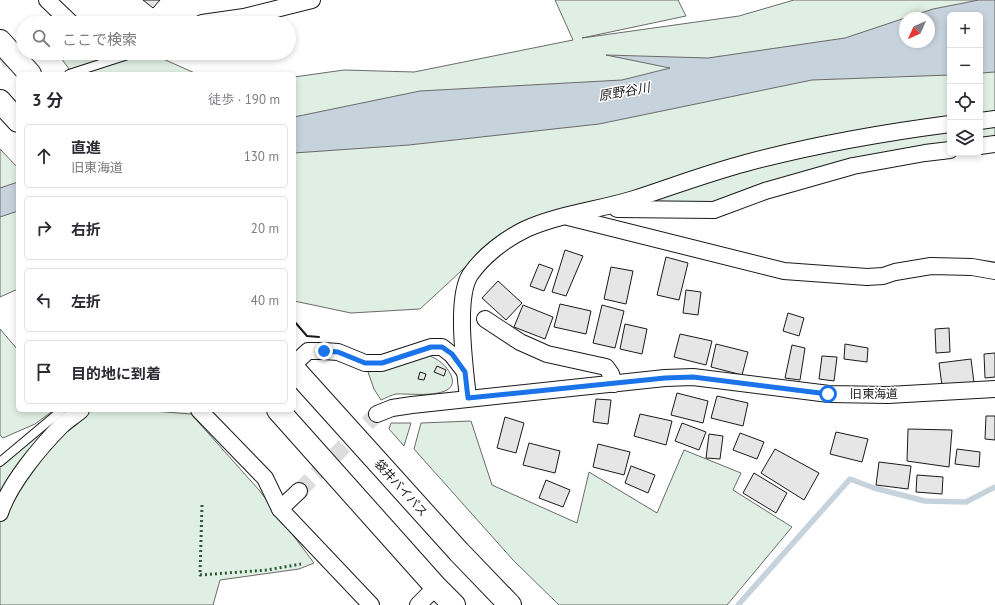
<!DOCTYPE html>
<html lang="ja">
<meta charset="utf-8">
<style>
body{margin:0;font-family:"PT Sans","Noto Sans JP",sans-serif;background:#f7f7f7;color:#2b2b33}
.controls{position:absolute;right:12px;top:12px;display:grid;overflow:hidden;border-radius:6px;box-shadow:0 2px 6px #0003}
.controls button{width:36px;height:36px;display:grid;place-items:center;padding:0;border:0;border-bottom:1px solid #e1e1e2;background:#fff;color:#2b2b33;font:20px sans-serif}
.compass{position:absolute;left:899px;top:12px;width:36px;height:36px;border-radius:50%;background:#fff;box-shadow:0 2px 6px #0003;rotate:225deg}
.stop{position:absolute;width:12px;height:12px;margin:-9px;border:3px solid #1a73e8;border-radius:50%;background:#fff}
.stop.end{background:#1a73e8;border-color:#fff;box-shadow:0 1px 4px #0008}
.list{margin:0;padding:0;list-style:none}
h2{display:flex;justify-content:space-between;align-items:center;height:52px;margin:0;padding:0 16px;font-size:17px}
h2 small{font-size:13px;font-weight:400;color:#7c7c81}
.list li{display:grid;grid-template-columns:26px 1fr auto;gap:12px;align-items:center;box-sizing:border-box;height:64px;margin:0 8px 8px;padding:0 8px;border:1px solid #e1e1e2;border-radius:6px}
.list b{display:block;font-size:15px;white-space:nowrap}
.list p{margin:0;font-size:13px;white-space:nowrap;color:#7c7c81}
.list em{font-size:13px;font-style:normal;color:#7c7c81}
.icon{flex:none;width:22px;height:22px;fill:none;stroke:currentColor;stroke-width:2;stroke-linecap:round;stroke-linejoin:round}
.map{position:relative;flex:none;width:995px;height:605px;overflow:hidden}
.search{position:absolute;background:#fff;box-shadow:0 2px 6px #0003;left:16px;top:16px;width:280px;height:44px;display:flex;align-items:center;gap:10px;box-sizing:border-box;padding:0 14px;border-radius:22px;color:#7c7c81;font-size:15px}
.panel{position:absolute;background:#fff;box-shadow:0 2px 6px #0003;left:16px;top:72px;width:280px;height:340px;border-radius:6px}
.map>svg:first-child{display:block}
.green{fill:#e0efe3;stroke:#6a6a6a;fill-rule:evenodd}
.water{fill:#c6d2dc;stroke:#6a6a6a}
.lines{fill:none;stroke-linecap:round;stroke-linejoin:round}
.stream{stroke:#c6d2dc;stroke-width:5.5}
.building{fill:#e6e6e6;stroke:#1a1a1a}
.street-tunnel{stroke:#ddd;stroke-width:16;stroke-dasharray:16 8;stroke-linecap:butt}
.lane-casing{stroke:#1a1a1a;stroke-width:10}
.street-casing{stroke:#1a1a1a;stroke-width:18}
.highway-casing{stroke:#1a1a1a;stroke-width:24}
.lane{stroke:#fff;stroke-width:8}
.street{stroke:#fff;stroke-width:16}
.highway{stroke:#fff;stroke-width:22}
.hedge{stroke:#2b5a34;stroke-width:3;stroke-dasharray:2 3;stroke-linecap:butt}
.wall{stroke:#1a1a1a;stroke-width:2}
.route{stroke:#1a73e8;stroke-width:5}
.labels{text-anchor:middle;stroke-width:3;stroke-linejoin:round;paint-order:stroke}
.street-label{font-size:12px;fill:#1a1a1a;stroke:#fff}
.water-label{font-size:13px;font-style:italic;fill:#1a1a1a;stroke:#fff}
</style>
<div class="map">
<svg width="995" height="605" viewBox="0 0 995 605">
<rect width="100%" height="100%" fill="#fff"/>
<g class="green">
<path d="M555 0H678L686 16 582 38 739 16 794 0H995V139L980 140V15H950V143L714 210 620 209 499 236 420 309 351 313 294 301V77L344 70 414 72 573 40ZM905 18H929V42H905Z"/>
<polygon points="57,53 174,53 161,58 197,74 73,74"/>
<polygon points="0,149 18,168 18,289 0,297"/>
<polygon points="0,329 18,350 18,410 54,410 35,424 3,438 0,435"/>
<path d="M428 355C438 359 446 365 451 375 462 401 408 393 396 394 391 395 386 398 381 400L374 389 368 372 386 368Z"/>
<polygon points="64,410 141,410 191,414 259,490 314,563 299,569 220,580 213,605 0,605 0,464"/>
<polygon points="471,421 492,485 577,523 589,472 657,513 684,450 741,473 733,490 792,527 727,605 559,605 513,560 414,449 421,423"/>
<polygon points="391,423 411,423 404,446 389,429"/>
</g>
<g class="water">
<polygon points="979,0 995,0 995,72 980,73 980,15 950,15 950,75 812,80 599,124 409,145 294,153 294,117 420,91 622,80 670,68 606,55 708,58 845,38 905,18 905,42 929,42 929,18 906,18 933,9"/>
<polygon points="18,182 18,211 0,217 0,188"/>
</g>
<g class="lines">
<polyline class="stream" points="738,605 850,479 874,488 925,501 966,502 995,487"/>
</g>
<g class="building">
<polygon points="143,0 160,0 153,8"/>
<polygon points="565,250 583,256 566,296 552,292"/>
<polygon points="666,257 688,263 679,300 657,295"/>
<polygon points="539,264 553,269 544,291 530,286"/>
<polygon points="611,267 633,271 626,304 604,299"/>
<polygon points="498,281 522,303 506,320 482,298"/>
<polygon points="686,290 701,292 698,315 683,313"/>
<polygon points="560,304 591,311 586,334 554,327"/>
<polygon points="523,305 553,317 545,339 514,327"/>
<polygon points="602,305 624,311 615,348 593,343"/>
<polygon points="788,313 804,318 799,336 783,331"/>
<polygon points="625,324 647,329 642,354 620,349"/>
<polygon points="949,328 950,352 936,353 935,329"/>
<polygon points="680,334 712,341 706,365 674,357"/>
<polygon points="716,344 748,352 742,375 711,367"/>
<polygon points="845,344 868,348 867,362 844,359"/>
<polygon points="792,345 805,348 800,380 785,378"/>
<polygon points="995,353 995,377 985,378 984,354"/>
<polygon points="822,356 837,357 834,381 819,379"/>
<polygon points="971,359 974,383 942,386 939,363"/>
<polygon points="437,366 446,370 444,376 434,372"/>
<polygon points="420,372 426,374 424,380 418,379"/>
<polygon points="677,393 708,401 703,423 671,415"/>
<polygon points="717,396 748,403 743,426 711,418"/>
<polygon points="596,399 611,400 608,424 593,422"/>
<polygon points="640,414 672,421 666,445 634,436"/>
<polygon points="986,416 995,416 995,440 985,439"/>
<polygon points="505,417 524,423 516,453 497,448"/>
<polygon points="682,423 706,432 699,450 675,441"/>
<polygon points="908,429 952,430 949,467 907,461"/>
<polygon points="836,432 868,439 862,462 830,454"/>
<polygon points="740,433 764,442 757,459 733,450"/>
<polygon points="709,434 723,436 720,459 706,458"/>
<polygon points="529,443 560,451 555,473 523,465"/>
<polygon points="598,444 630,452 624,475 593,467"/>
<polygon points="775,449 819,473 804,500 761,473"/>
<polygon points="957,449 980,452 979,467 955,464"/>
<polygon points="879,462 911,466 908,489 876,485"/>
<polygon points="631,466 655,475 648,493 625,483"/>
<polygon points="754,473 787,493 776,513 743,493"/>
<polygon points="917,475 943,477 942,494 916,492"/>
<polygon points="546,480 570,490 563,507 539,498"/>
</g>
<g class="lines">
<g class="street-tunnel">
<polyline points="0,61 23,49"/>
<polyline points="299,491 377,414"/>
</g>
<g class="lane-casing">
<g id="lane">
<polyline points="69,74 134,53"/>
<polyline points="0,462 62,410"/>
</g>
</g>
<g class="street-casing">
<g id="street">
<polyline points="47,0 71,23"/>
<polyline points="202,23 244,17 312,0"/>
<polyline points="980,121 995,119"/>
<polyline points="980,146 995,144"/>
<polyline points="617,209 714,210 765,191 853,166 925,153 950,150"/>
<polyline points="568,217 784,271 867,277 883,276 895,272 931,266 972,267 995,271"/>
<polyline points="485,319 520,342 547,354 606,367 611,374 614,384"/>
<polyline points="294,364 308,351 324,351 338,352 365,363 382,363 431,347 442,347 452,355 465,372"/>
<path d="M468 398C465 369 455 299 470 275 483 256 505 239 526 229 560 214 598 210 634 199 671 187 708 173 746 163 813 145 881 133 950 124"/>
<polyline points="199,410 265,478 280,509 371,605"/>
<polyline points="377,414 392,408 412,405 665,378 693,377 829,394 888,395 995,389"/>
<polyline points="280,509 299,491"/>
<path d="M0 513C9 484 41 446 62 425 68 420 75 415 81 410"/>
<polyline points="418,605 436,587"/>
</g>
</g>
<g class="highway-casing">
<g id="highway">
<polyline points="0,41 30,74"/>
<polyline points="0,101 18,121"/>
<polyline points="294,369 459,552 510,605"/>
<polyline points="278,410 436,587 454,605"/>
</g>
</g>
<use href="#lane" class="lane"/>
<use href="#street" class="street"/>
<use href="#highway" class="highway"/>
<polyline class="hedge" points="202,505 200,575 267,570 301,564"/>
<polyline class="wall" points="294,321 307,336 319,337"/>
</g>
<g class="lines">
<polyline class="route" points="324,351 338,352 365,363 382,363 431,347 442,347 452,354 465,372 468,398 665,378 693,377 828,394"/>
</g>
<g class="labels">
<g class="street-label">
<text x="874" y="398">旧東海道</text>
<text transform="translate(401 488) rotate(48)" y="4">袋井バイパス</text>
</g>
<g class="water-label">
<text transform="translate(624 91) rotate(-10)" y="5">原野谷川</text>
</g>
</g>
</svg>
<div class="controls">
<button>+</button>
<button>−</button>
<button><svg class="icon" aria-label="locate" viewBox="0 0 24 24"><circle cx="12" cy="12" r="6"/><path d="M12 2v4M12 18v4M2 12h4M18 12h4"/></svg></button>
<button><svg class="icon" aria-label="layers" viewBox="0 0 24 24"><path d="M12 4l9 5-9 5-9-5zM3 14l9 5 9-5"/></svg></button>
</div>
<svg class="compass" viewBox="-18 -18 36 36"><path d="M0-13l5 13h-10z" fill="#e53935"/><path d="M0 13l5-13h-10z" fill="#7c7c81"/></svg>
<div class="stop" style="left:828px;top:394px"></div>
<div class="stop end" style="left:324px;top:351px"></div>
<div class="search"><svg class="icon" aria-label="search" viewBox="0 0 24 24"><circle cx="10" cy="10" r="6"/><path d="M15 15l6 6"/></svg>ここで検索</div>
<section class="panel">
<h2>3 分<small>徒歩 · 190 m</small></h2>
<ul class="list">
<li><svg class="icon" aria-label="ahead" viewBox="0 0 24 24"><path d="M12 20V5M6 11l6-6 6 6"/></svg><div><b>直進</b><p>旧東海道</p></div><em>130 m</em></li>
<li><svg class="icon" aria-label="right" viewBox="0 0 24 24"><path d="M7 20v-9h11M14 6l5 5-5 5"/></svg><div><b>右折</b></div><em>20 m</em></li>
<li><svg class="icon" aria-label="left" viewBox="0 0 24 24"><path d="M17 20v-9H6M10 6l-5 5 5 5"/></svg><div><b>左折</b></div><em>40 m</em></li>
<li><svg class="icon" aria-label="arrive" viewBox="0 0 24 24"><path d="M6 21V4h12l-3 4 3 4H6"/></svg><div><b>目的地に到着</b></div></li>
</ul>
</section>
</div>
